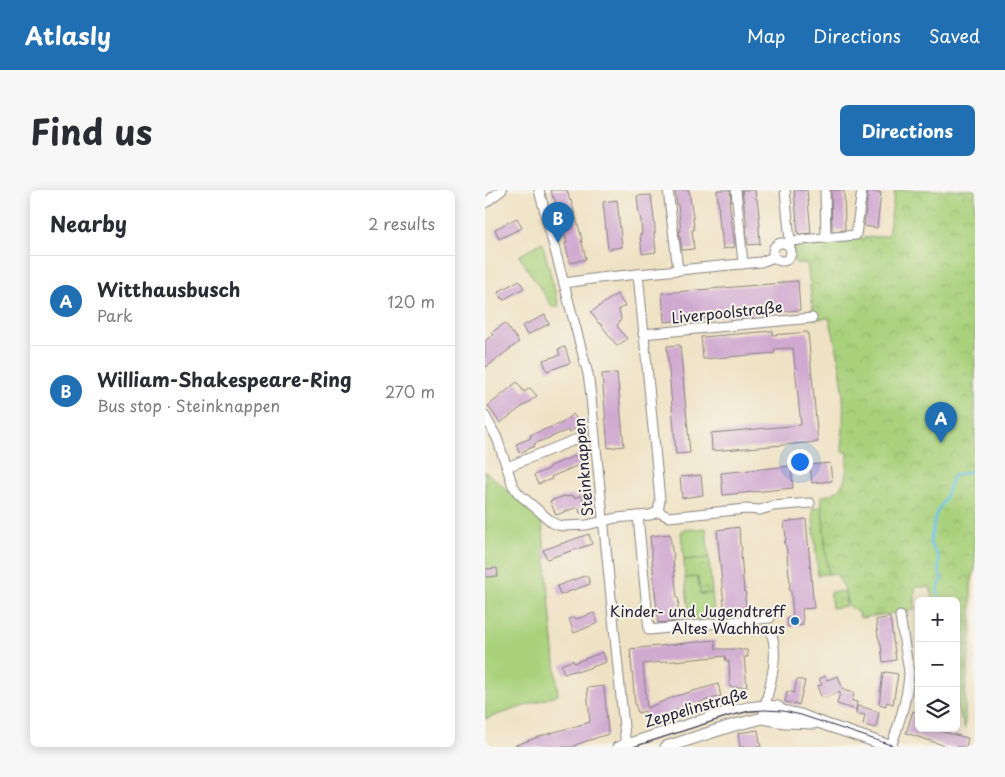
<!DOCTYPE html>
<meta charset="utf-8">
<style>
body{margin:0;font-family:"Playpen Sans",sans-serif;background:#f7f7f7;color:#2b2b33}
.controls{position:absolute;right:15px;bottom:15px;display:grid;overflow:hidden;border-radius:8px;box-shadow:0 2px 12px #0003}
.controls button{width:45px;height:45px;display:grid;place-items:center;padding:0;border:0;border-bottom:1px solid #e1e1e2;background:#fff;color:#2b2b33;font:25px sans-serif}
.you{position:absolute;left:314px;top:271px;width:18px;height:18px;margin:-12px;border:4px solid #fff;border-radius:50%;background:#1a73e8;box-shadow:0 0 0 8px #1a73e833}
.badge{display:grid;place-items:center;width:32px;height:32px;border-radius:50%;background:#1f6fb2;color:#fff;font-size:16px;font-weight:700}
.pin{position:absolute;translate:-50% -41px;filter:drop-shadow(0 1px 2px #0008)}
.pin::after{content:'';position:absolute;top:26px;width:18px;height:15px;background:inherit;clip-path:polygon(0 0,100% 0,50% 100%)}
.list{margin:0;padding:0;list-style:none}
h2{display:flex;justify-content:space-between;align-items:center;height:65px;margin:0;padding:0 20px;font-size:21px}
h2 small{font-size:16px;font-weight:400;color:#7c7c81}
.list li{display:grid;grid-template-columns:32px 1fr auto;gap:15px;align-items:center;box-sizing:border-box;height:90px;padding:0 20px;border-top:1px solid #e1e1e2}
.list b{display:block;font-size:19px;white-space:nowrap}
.list p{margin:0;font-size:16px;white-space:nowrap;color:#7c7c81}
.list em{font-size:16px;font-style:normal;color:#7c7c81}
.icon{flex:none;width:28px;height:28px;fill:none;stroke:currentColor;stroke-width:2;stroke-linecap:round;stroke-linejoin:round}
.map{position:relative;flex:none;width:490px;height:557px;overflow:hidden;border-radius:8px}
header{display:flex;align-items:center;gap:30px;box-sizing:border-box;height:70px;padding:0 25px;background:#1f6fb2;color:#fff}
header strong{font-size:24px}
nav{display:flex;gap:28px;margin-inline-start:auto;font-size:18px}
.intro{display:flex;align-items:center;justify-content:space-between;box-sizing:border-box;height:120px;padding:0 30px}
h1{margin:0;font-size:35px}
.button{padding:12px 22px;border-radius:8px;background:#1f6fb2;color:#fff;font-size:18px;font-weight:700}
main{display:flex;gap:30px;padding:0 30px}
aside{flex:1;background:#fff;border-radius:8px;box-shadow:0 2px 12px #0003}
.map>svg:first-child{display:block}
.green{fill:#a9d17c;stroke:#667a5c}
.park{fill:url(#park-crowns);stroke:#667a5c}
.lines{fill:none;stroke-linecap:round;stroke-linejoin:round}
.stream{stroke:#69c3e7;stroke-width:2.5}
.building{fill:#d0a9d1}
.minor-casing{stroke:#888280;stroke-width:11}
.major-casing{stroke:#888280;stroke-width:13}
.minor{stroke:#fff;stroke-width:9}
.major{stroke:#fff;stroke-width:11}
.tram{stroke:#22223b;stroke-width:1}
.poi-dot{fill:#1f6fb2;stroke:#f7f3e8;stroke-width:2}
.labels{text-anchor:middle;stroke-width:4;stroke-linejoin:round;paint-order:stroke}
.street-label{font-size:15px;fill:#22223b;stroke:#f7f3e8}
.poi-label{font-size:15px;fill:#22223b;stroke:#f7f3e8;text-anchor:end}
</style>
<header>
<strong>Atlasly</strong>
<nav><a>Map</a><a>Directions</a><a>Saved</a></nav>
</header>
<div class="intro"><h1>Find us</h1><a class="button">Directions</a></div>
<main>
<aside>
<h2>Nearby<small>2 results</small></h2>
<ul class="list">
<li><span class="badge">A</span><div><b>Witthausbusch</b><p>Park</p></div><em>120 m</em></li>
<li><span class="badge">B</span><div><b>William-Shakespeare-Ring</b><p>Bus stop · Steinknappen</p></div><em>270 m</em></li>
</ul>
</aside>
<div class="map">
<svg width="490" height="557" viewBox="0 0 490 557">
<defs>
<pattern id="park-crowns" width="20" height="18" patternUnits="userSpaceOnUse" patternTransform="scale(1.25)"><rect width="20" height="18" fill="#a9d17c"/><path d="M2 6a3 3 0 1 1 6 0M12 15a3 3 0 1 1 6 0" fill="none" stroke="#91b36c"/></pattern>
</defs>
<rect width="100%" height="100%" fill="#f7f3e8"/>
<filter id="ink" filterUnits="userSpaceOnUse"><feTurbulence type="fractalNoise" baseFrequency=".02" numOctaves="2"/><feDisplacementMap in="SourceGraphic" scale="10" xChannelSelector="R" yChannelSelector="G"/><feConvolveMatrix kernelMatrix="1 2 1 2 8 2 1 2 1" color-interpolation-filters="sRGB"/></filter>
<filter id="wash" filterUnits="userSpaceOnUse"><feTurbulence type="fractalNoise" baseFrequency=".0096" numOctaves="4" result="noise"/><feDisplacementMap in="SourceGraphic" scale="20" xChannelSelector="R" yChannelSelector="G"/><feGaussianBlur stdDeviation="1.12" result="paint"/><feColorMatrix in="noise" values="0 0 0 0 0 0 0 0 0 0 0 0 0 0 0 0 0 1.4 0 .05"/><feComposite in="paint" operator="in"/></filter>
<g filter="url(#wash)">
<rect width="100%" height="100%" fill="#efe2c4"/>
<g class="green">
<polygon points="57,52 74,116 68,118 34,66"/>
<polygon points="0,281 57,330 73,505 0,529"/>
<polygon points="337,317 343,384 333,385 327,318"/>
<polygon points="221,338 224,368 199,370 196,343 198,340"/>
<polygon points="213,387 215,404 227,403 230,431 205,433 200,388"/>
</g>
<g class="park">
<path d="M410 0H490V378L486 394V446L480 506V539L471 514V411H448L445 397H430V420L375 428 374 424 362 414 360 399 351 384H343L336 306C363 303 361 284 363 262H357C358 236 360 210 356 185 354 166 349 147 344 128L329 129 322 73H310L309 59 311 53 403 46Z"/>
<polygon points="224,368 227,403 215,404 213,387 200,388 199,370"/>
<polygon points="360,401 361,416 347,418 345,402"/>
</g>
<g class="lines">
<polyline class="stream" points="455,411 452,400 457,389 454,381 454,368 445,353 451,324 459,311 468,286 490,280"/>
</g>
<g id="blocks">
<g class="building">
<polygon points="66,0 82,0 85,11 86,10 97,49 96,49 101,69 85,73 80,53 82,53 69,7 68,8"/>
<polygon points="190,0 204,0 208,27 209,40 207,40 209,59 197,60 194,41 196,41 193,15 192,15"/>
<polygon points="232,0 245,0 246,11 244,11 250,57 238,59 236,39 235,39"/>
<polygon points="257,0 270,0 271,9 272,9 273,16 275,36 274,36 275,54 263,55 261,37 262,37"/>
<polygon points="309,0 322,0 326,43 313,44"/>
<polygon points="346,0 359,0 360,40 347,41"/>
<polygon points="383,1 396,3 392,38 379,36"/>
<polygon points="166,5 170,37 170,43 169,43 171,62 157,64 155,44 157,44 156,32 155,25 154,25 152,6"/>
<polygon points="132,10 137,57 123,59 118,12"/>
<polygon points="32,28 37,38 14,49 10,39"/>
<polygon points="34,90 39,98 18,110 13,102"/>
<polygon points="313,91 315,120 179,132 177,103 297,93 297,92"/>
<polygon points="132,104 140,116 134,119 136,129 132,136 142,149 132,156 115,133 114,134 106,122"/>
<polygon points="60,125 64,134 42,145 37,136"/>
<polygon points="20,133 34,152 0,178 0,151 8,145 6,143"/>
<polygon points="288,141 288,145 323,142 333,252 227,261 226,243 316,235 308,158 289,159 290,163 218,169 216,147"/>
<polygon points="195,155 205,263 191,264 182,156"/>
<polygon points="80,157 85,173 62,181 58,170 75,165 73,159"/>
<polygon points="132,183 139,256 123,258 117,184"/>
<polygon points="32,192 39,202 45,198 52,206 15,233 3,216"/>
<polygon points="88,224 96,234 85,242 83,240 49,254 50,256 34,263 31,254 46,248 45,245 77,233"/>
<polygon points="92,265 96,274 66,287 67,289 53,294 49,285 64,279 63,277"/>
<polygon points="345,273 347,291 327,293 325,275"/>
<polygon points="306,276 308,298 238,305 236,283"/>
<polygon points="216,285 218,305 197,308 195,287"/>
<polygon points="88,305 89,308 97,305 102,321 95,323 93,317 71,325 65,311 80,306 81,307"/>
<polygon points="321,329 329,418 317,419 318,435 303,437 302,428 308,427 306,402 304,399 305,394 301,356 299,354 301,348 299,332"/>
<polygon points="254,337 255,355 257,358 256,363 259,401 261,403 260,408 262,424 240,426 232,340"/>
<polygon points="104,344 107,354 62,369 58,360"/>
<polygon points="185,344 187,361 189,364 188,368 192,408 194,410 193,416 194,431 173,433 165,346"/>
<polygon points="12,378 13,386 1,387 0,379"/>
<polygon points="102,385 105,394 75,405 72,396"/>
<polygon points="109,423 113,433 89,443 84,429 90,427 91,429"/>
<polygon points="405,427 411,470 398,472 396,455 393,446 391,430"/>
<polygon points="230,450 231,459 254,459 254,460 262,460 263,467 259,467 262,497 245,497 244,472 244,471 241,471 240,466 158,474 162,518 191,506 233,494 236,506 203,516 162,531 160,521 153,523 150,514 145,459"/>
<polygon points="118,462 121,472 92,482 92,480 79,484 76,475 88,470 89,473"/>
<polygon points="401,482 413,484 408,514 401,512 401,516 394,514 398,483"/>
<polygon points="340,486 342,490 353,486 358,500 369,503 367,511 372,512 371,520 352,514 355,502 337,509 332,496 337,495 334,489"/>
<polygon points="312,489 320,491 314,515 300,512 302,501 309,503"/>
<polygon points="119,496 123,544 93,554 89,556 89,557 28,557 28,556 59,545 105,532 102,498"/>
<polygon points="372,516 378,517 394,522 391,538 378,535 380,525 371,524"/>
<polygon points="428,521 434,523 434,538 455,538 454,541 483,548 481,557 457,557 458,555 421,543"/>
<polygon points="273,540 276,557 255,557 253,543"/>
</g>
</g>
</g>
<g filter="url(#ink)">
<use href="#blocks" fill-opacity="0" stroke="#888280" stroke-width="1"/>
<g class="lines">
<g class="minor-casing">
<g id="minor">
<polyline points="54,0 103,184 105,198 141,557"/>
<polyline points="183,0 193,80"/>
<polyline points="251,0 258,74"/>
<polyline points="300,0 305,51 302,54"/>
<polyline points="340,0 341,48"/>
<polyline points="0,13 17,0"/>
<polyline points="305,51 371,45 377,0"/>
<circle cx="297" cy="62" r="9"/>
<polyline points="79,93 114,88 153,84"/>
<polyline points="158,144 327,128"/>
<polyline points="0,226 12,248 28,296 34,304 68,333 73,335 79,336 102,335 131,328 165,325 173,322 184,327 260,319 275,320 288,316 325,313"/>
<polyline points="22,277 92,249"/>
<polyline points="173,322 175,310 153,84 276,72 289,67"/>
<polyline points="153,326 164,440 285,428"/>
<path d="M279 521C284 496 294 470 287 445"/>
<polyline points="132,557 240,522 263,517 280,515 293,516 298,521"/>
<path d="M406 557C414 533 423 508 424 482L415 426"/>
</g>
</g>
<g class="major-casing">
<g id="major">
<polyline points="278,528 300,532 329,533"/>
<polyline points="181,557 246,536 278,528 287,523 298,521 316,525 333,532 407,557"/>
</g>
</g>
<use href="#minor" class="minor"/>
<use href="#major" class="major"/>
<polyline class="tram" points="148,557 244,526 264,521 279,520 298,521 316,525 412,557"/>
</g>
</g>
<circle class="poi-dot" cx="310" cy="431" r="5"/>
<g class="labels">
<g class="street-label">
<text transform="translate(242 123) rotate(-6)" y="5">Liverpoolstraße</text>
<text transform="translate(99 277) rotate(-95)" y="5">Steinknappen</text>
<text transform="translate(211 518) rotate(-16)" y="5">Zeppelinstraße</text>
</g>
<g class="poi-label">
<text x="300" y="427">Kinder- und Jugendtreff<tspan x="300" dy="17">Altes Wachhaus</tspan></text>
</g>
</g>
</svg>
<div class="controls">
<button>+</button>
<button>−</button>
<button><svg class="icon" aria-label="layers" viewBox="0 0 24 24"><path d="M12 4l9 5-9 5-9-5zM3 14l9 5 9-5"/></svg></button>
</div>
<div class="you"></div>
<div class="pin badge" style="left:456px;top:253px">A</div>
<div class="pin badge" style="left:73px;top:53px">B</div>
</div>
</main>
